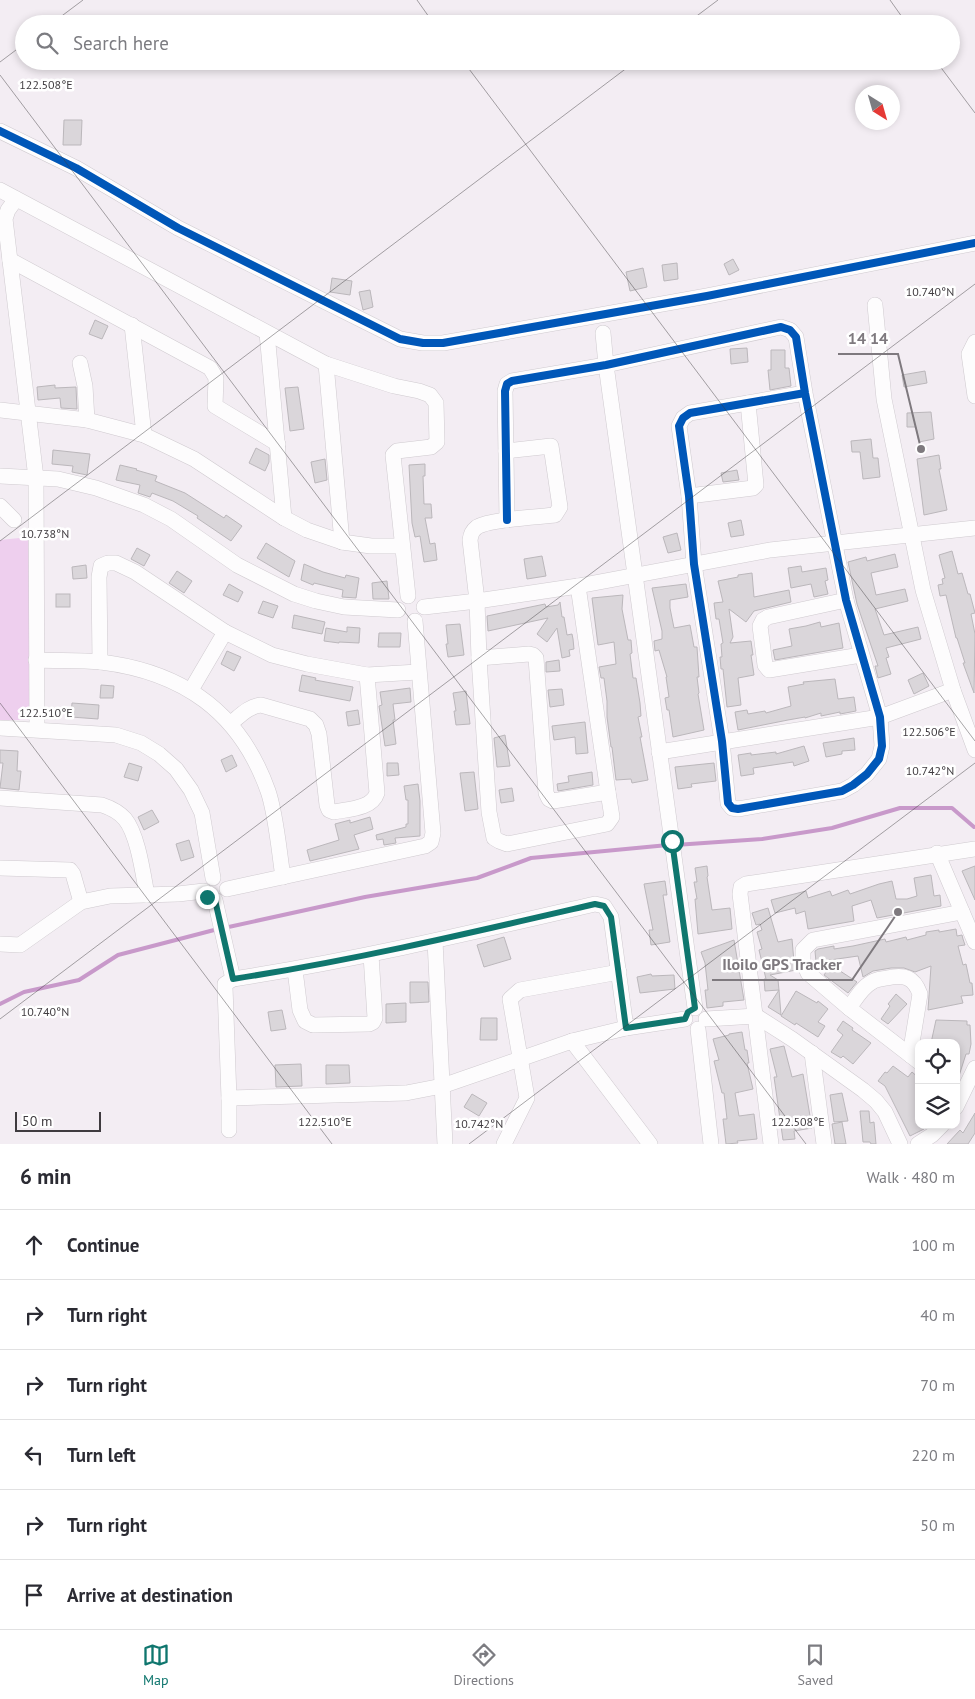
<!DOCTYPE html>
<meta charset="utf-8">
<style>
body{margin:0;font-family:"PT Sans",sans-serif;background:#f2f2f3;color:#2b2b33}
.controls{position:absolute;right:15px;bottom:15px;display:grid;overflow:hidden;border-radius:10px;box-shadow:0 2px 8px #0003}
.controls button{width:45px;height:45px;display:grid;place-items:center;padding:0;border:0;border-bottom:1px solid #e1e1e2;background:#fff;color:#2b2b33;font:25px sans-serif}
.compass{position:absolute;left:855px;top:85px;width:45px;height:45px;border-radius:50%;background:#fff;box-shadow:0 2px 8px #0003;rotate:143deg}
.scale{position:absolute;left:15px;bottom:12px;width:86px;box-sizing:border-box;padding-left:5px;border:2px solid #3f3b3f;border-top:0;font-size:14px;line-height:18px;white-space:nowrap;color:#3f3b3f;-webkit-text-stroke:4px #fff;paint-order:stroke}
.stop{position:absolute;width:15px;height:15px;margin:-11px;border:4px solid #0f766e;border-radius:50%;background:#fff}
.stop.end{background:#0f766e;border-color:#fff;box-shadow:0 1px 5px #0008}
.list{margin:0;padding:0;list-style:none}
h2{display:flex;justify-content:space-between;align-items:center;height:65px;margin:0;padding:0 20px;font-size:21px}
h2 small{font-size:16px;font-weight:400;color:#7c7c81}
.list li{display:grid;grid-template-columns:32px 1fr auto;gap:15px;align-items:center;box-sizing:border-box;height:70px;padding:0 20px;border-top:1px solid #e1e1e2}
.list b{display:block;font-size:19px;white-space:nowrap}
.list em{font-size:16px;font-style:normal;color:#7c7c81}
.icon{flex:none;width:28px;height:28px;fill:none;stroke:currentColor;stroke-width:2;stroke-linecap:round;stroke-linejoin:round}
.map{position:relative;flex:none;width:975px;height:1144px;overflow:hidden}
.search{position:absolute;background:#fff;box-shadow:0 2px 8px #0003;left:15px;right:15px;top:15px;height:55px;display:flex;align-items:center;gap:12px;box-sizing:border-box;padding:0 18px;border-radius:28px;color:#7c7c81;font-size:19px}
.sheet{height:485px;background:#fff}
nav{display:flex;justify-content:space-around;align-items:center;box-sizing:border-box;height:70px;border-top:1px solid #e1e1e2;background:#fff;font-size:14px;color:#7c7c81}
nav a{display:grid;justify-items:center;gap:2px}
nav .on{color:#0f766e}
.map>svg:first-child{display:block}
.green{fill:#eecfee}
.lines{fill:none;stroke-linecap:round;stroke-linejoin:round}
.stream{stroke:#c899ca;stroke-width:4}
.building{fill:#dad6da;stroke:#bbb7bb}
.minor-casing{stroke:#cfcacf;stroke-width:16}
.minor{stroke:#fdfcfd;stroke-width:15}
.cycleway-casing{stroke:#fff;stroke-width:11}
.cycleway{stroke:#0057b8;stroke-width:8}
.route{stroke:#0f766e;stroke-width:6}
.ticks{fill:none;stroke:#3f3b3f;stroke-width:1;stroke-opacity:0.45}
.ticks-label{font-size:12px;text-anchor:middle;fill:#3f3b3f;stroke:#fff;stroke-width:5;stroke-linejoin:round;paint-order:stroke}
.leader{fill:none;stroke:#7e797e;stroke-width:2}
.callout-dot{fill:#7e797e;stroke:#fff;stroke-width:2}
.callout-label{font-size:16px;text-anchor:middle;font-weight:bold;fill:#7e797e;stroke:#fff;stroke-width:5;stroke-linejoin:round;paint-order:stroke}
</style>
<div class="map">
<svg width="975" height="1144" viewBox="0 0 975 1144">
<rect width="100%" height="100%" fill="#f3edf3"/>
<polygon class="green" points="29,537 30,720 0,720 0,540"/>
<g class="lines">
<g class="stream">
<polyline points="675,845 762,839 832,828 900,808 952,808 974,827"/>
<polyline points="224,928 365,897 477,878 531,858 668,845"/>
<polyline points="0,1004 24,992 79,980 118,955 218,929"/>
</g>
</g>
<g class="building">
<polygon points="64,120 82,120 81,145 63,145"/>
<polygon points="733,259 739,270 729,275 724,264"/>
<polygon points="677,263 678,279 664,281 662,265"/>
<polygon points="643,268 647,287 630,291 626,272"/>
<polygon points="332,278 352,281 350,295 330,292"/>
<polygon points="370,290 373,307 363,310 359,292"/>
<polygon points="95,320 108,326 102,339 89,334"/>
<polygon points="747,348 748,362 731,364 730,349"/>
<polygon points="771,350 785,350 785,368 789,368 791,386 770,390 768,370 771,370"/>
<polygon points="925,371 927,383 904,387 902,375"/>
<polygon points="55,385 55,388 76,387 77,409 61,408 60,398 38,400 37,387"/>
<polygon points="298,387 304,429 290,431 285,388"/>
<polygon points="931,412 934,439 919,442 916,427 907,427 907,413"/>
<polygon points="871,439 873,458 878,458 880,477 863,479 860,452 852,452 851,441"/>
<polygon points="256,448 269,455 269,462 265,471 249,463"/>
<polygon points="53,450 90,454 87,475 72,472 73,466 52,464"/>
<polygon points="939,455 941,469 939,469 947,510 924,515 917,459"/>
<polygon points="325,459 327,480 315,483 311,462"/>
<polygon points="425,464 425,476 423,476 424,504 431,504 432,518 425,518 430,544 435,543 437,560 424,562 420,536 415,537 412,523 409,465"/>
<polygon points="120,465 137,469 136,470 157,476 155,481 185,493 224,518 226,515 242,526 231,541 197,518 198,516 173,501 152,493 150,497 138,493 140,485 116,480"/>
<polygon points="737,470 739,480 723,482 721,473"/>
<polygon points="741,520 744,535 731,537 728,523"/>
<polygon points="677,533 681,550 668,553 663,537"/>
<polygon points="266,543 295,561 289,577 257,558"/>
<polygon points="137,548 150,555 144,566 131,559"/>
<polygon points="952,551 958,574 962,573 968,594 970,594 975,613 971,614 975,634 974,693 963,663 965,663 957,638 956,638 946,595 940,596 938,585 943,584 942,579 945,578 939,555"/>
<polygon points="895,554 898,567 871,573 876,595 905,589 908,601 875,609 884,635 918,627 921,639 886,648 889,657 886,658 891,674 878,678 875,666 878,666 857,604 848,562 866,557 867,561"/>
<polygon points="542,556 546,576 527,579 524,559"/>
<polygon points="304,564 323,572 345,578 346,575 359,578 356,598 342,597 343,590 314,583 313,585 301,580"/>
<polygon points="86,565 87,578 73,579 72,567"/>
<polygon points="801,566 802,572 826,568 828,580 825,581 828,594 814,597 811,584 791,588 788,568"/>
<polygon points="177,571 192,581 184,593 169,583"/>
<polygon points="752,573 754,597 789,590 791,602 754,611 746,622 729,609 733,637 730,643 751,641 753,655 751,655 754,675 738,678 741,705 727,707 723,669 721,669 720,657 722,657 721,644 723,643 719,619 716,619 714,603 723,602 718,581 738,577 738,575"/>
<polygon points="387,581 389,599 373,599 372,583"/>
<polygon points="229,584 243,592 238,602 223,595"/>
<polygon points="686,584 688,597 670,600 670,608 674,628 690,625 694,647 697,647 699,677 697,677 699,693 698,694 704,730 673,737 669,710 667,710 665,698 669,697 666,677 667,677 659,650 655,651 654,641 662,639 662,631 652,588"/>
<rect x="56" y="594" width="14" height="13"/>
<polygon points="623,595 622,609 628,640 631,640 632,653 630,654 633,678 636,678 640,703 641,716 638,717 642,737 640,737 648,780 632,783 631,779 616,780 612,747 611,747 607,717 607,701 604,678 601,678 599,667 616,664 614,642 598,645 592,598"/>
<polygon points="263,601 278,606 273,618 258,613"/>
<polygon points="560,602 562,617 564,617 567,635 572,634 573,639 574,649 569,650 570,656 562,658 557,628 547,642 537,634 548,618 488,631 487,616 545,604 546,607 558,605"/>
<polygon points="294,615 325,622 322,634 292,628"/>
<polygon points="820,622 821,627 839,623 843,648 775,660 773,650 792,646 789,629 806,626"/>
<polygon points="460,624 464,655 448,657 446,644 448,644 446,625"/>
<polygon points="347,627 360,628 359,643 339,642 339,643 324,641 326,628 347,632"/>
<polygon points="379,633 401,633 400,647 378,647"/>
<polygon points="227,651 241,657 234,671 221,664"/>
<polygon points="559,660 560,671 546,672 546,662"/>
<polygon points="923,673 929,686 914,694 908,680"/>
<polygon points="302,675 316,678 315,680 353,687 350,701 299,691"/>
<polygon points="835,679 838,699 854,697 856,711 840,714 840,712 821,716 821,713 805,718 805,717 788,720 738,730 735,712 747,710 748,714 765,711 766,713 791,706 788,687 804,684 803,682"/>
<polygon points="101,685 114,686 113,698 100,698"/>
<polygon points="410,688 411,702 393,704 395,720 393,720 396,744 385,746 379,706 382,705 380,692"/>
<polygon points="562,689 564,705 550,707 548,690"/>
<polygon points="466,691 470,724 456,725 454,711 456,711 453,693"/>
<polygon points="72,703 99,705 98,719 71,717"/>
<polygon points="358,710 360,724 348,726 346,712"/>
<polygon points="585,722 588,753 576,754 575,737 554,740 552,726"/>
<polygon points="505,735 510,766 497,767 494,738"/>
<polygon points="854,738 855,750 842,751 842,754 826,757 823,743"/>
<polygon points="804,746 809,761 794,766 793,762 753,768 754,774 741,776 738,755 751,753 751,755 776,752 776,754"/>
<polygon points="0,750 18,751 17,771 21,771 19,790 0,788 3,763 0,763"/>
<polygon points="232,755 237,766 226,772 221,760"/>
<polygon points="129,763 142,767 138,781 124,777"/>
<polygon points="387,763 398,763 399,775 387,776"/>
<polygon points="714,763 716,781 691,784 692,787 678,789 675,767"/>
<polygon points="474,772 478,809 465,811 460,773"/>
<polygon points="592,772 593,785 558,791 557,784 569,782 568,776"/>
<polygon points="418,784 420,801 420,836 395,838 396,843 384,845 383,839 377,840 376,835 406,827 406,824 408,824 408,800 406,800 404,786"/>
<polygon points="512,788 514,801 501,803 499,790"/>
<polygon points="152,810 159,822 144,830 138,817"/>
<polygon points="370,817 373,829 354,835 359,849 310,861 307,850 339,840 335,824 350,820 350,823"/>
<polygon points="189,840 194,857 181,861 176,844"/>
<polygon points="707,866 708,876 707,877 712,910 730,908 732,929 698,934 695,899 697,899 694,882 697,882 695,868"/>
<polygon points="975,866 975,900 962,871"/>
<polygon points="931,875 934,896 940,895 941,906 877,918 871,900 852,906 854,921 808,929 805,911 796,914 795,908 775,913 771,900 806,891 808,898 830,891 832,896 848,890 850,894 879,884 892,881 896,899 907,899 917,896 914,878"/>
<polygon points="665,881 667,895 663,895 670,942 651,945 649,930 653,930 644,884"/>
<polygon points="768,908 778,942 792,939 794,962 796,970 770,975 778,980 779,990 765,991 764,979 766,979 759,950 762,949 757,932 762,930 760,924 756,925 752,913"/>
<polygon points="956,929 957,936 962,935 963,939 965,945 958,946 963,965 966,964 970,983 972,983 973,995 961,996 963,1003 928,1010 931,966 915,972 904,968 891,968 873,971 863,977 858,956 816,962 815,951 818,949 834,946 834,949 853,946 885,939 886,942 906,937 907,940 926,935 926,932 939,930 939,932"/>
<polygon points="504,937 511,959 484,967 477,945"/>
<polygon points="734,940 744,1000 723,1002 723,1006 707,1008 705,990 708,990 705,963 701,952"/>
<polygon points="831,965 857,982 848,993 824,975"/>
<polygon points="651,974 652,976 674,975 675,989 640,993 637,977"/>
<polygon points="410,982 428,982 429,1002 410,1003"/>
<polygon points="779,990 781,1015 768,1007"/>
<polygon points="796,991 817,1003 818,1001 828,1009 818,1022 825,1026 818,1037 796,1023 795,1025 781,1016"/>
<polygon points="896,994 907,1004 888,1024 881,1019 890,1006 888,1004"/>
<polygon points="406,1003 406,1022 386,1023 386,1004"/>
<polygon points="282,1010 286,1029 271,1031 268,1012"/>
<polygon points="481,1018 497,1018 497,1040 480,1040"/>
<polygon points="936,1020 967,1021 967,1025 970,1025 971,1044 969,1054 966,1054 958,1079 956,1079 956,1043 931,1043"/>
<polygon points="843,1021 853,1028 852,1030 871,1043 853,1064 843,1056 841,1058 831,1052 843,1035 837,1030"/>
<polygon points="742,1032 745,1050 747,1050 749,1063 747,1063 753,1089 735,1093 739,1116 754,1114 757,1139 737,1141 738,1143 726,1144 723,1119 727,1119 724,1093 722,1093 714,1061 719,1060 713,1039 729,1035 729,1034"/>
<polygon points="784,1046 792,1077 803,1074 812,1128 794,1131 795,1139 783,1140 774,1077 777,1077 770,1049"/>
<polygon points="301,1064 302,1086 276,1087 275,1065"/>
<polygon points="326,1065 349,1065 350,1083 326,1084"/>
<polygon points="893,1066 908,1077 912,1072 919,1078 919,1112 916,1114 919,1119 919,1125 922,1125 924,1129 910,1136 885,1086 878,1081 885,1072 887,1073"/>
<polygon points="842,1093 848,1121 834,1122 830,1095"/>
<polygon points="472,1094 487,1103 479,1116 464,1107"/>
<polygon points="860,1111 869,1111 870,1123 874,1122 876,1144 871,1144 870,1142 863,1142"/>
<polygon points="975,1113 975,1133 968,1144 947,1144 960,1130 963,1133"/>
<polygon points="842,1122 846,1144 835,1144 832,1124"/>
</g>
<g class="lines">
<g class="minor-casing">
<g id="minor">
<polyline points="0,131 76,168 178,228 400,339 423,343 443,343 707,296 975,243"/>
<polyline points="0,190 326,364 394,386 419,391 430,395 436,403 437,442 431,447 397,451 393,455 408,596"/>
<polyline points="16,199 8,210 5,219 36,478 37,729"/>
<polyline points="10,260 210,368 216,378 215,406 278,444"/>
<polyline points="875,305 884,399 923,590 953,690 975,750"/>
<polyline points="132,325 144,435"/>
<polyline points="267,333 284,518"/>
<polyline points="603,333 606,365 695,1008"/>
<polyline points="975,342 969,354 975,396"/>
<polyline points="80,363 85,386 87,420"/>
<polyline points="326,364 342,542"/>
<polyline points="0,410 87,420 144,435 194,459 284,518 307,530 342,542 371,546 402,546"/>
<path d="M506 451 551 446 560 507 555 515C538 517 490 519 477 527 472 531 471 534 470 540L477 601 479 658 489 812 494 838 499 841 507 844 607 824 612 817 608 792"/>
<polyline points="0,476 58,479 96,488 144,505 171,519 237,565 294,594 316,601 344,607 398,610"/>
<polyline points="689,496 753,488 756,485 748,403"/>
<polyline points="0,506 14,520"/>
<polyline points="507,520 505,391 507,384 512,381 606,365 781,327 790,330 796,337 805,393 846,600 880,717 882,746 879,759 867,774 853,785 842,791 738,809 732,808 728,803 722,741 694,564 689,496 679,426 683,418 690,413 805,393"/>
<polyline points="846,600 768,617 763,620 760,626 765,665 769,670 861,655"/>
<polyline points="424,607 477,601 578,586 770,550 975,528"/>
<polyline points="479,658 529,654 533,655 536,658 546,793 549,799 553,801 608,792 578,586"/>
<path d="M36 660C58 661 80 660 101 662 183 672 240 712 268 791 276 814 279 851 283 877"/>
<polyline points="100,662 99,577 101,566 108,563 116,563 135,572 225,632 272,655 307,664 367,675 418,672"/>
<polyline points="191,690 225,632"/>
<path d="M231 723C240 716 249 706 261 705L310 719 316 725 319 734 327 805 329 810 334 812C348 809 372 809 377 793L367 675"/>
<polyline points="0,728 116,735 141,743 159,754 176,769 191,790 202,813 213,878"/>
<polyline points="659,752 880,717 953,690"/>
<path d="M0 798 102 805C111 808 119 812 125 819 138 835 143 874 147 895"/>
<polyline points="937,853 975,942"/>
<polyline points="0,868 70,870 73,874 81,902"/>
<polyline points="227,889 425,846 431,842 433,833 415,621"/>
<polyline points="215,900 233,979"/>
<polyline points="435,941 445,1144"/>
<polyline points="0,944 20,945 81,902 110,896 178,894 204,891"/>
<polyline points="295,970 300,1010 305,1021 313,1025 369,1024 373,1022 375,1018 371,955"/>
<path d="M849 1008C855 1000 862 987 872 982 876 979 882 979 887 978 904 974 914 977 920 994L910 1055"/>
<polyline points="706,1019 756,1016 792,1039 863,1090 876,1101 885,1112 900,1144"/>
<polyline points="698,1029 711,1144"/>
<polyline points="572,1041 650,1144"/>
<polyline points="812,1053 824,1144"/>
<polyline points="919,1062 849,1008 808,973 803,962 803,950 813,940 962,912"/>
<polyline points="229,1098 406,1093 442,1086 572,1041 626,1028 685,1019"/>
<polyline points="956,1107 975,1068"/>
<path d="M229 1130V1098L225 987V984L233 979C356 960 474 932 595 904L604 906 611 917 626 1028"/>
<polyline points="504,1144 527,1098 510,999 520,990 619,972"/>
<polyline points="771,1144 740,894 741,887 746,884 975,849"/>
<polyline points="918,1144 932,1135 942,1125"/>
</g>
</g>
<use href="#minor" class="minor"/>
<g class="cycleway-casing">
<g id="cycleway">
<polyline points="0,131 76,168 178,228 400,339 423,343 443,343 707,296 975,243"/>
<polyline points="507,520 505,391 507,384 512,381 606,365 781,327 790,330 796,337 805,393 846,600 880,717 882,746 879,759 867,774 853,785 842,791 738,809 732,808 728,803 722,741 694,564 689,496 679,426 683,418 690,413 805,393"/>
</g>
</g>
<use href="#cycleway" class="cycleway"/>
</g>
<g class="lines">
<path class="route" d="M207 897 215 900 233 979C356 960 474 932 595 904L604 906 611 917 626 1028 685 1019 688 1012 695 1008 672 841"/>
</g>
<path class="ticks" d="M417 0 434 24M890 0 907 24M51 24 83 0M686 24 718 0M463 61 975 741M936 61 975 113M0 62 24 44M0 75 806 1144M0 541 636 61M0 703 332 1144M0 1019 975 284M469 1144 975 763"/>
<g class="ticks-label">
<text x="46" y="89">122.508°E</text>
<text x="930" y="296">10.740°N</text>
<text x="45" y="538">10.738°N</text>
<text x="46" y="717">122.510°E</text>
<text x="929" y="736">122.506°E</text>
<text x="930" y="775">10.742°N</text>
<text x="45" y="1016">10.740°N</text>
<text x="325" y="1126">122.510°E</text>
<text x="798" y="1126">122.508°E</text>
<text x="479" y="1128">10.742°N</text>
</g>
<path class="leader" d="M921 449L898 354H838M898 912L852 980H712"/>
<g class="callout-dot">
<circle cx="921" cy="449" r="5"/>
<circle cx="898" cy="912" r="5"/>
</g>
<g class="callout-label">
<text x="868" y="344">14 14</text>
<text x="782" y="970">Iloilo GPS Tracker</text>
</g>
</svg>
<div class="controls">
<button><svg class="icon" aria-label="locate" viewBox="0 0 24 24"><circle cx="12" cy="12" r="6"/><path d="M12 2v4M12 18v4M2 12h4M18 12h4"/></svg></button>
<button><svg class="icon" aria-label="layers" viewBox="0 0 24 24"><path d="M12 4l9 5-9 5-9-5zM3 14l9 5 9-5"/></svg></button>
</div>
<svg class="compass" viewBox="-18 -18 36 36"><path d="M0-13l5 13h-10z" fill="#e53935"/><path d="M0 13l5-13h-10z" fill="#7c7c81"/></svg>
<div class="scale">50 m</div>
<div class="stop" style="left:672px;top:841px"></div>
<div class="stop end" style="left:207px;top:897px"></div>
<div class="search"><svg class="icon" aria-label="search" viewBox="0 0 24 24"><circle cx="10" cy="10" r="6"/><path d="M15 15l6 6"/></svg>Search here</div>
</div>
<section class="sheet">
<h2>6 min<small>Walk · 480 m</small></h2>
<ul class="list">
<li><svg class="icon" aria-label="ahead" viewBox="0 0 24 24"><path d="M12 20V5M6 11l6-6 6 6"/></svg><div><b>Continue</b></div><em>100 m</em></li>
<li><svg class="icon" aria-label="right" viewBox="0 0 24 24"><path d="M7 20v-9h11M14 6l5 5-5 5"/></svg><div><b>Turn right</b></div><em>40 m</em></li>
<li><svg class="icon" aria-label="right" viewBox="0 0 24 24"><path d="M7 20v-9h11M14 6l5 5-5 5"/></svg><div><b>Turn right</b></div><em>70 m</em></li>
<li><svg class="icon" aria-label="left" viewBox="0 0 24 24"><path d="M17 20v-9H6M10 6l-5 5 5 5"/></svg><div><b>Turn left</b></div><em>220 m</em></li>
<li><svg class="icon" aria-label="right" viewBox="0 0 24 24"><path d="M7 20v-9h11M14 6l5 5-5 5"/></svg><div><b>Turn right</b></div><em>50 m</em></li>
<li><svg class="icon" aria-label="arrive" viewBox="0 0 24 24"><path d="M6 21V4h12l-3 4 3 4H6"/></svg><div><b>Arrive at destination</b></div></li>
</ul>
</section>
<nav>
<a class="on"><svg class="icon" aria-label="map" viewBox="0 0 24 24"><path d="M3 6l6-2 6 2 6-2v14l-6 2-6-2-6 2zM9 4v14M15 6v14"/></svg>Map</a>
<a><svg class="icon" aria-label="directions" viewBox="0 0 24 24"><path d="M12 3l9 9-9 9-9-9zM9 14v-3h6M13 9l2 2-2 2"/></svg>Directions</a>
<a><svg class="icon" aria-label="saved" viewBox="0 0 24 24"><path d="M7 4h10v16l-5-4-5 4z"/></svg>Saved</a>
</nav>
